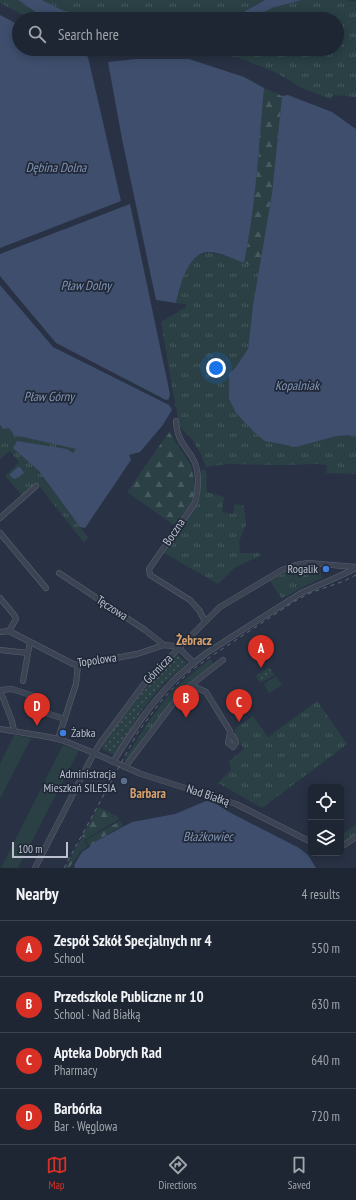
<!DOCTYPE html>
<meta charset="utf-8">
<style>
body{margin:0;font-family:"PT Sans Narrow",sans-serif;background:#262e3b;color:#f1f3f6}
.controls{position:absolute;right:12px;bottom:12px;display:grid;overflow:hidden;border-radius:6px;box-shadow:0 2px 10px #0003}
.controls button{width:36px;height:36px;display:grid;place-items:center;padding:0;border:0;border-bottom:1px solid #3c434e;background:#1e2633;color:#f1f3f6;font:20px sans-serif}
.scale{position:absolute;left:12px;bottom:10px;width:56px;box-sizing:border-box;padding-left:4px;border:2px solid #bac0cd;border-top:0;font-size:11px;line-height:14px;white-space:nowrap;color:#bac0cd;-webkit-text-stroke:3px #212939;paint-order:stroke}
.you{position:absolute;left:216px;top:368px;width:14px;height:14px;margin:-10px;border:3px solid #fff;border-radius:50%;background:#1a73e8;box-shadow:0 0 0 6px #1a73e833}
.badge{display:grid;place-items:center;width:26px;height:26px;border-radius:50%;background:#d93025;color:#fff;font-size:13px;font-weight:700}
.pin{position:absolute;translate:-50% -33px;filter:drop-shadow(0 1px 2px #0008)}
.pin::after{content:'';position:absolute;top:21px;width:14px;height:12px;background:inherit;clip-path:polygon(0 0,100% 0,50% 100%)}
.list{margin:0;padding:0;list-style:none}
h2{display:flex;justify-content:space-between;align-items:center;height:52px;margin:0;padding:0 16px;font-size:17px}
h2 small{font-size:13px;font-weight:400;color:#a1a5ac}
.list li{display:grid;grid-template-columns:26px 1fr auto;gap:12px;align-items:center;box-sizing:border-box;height:56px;padding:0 16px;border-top:1px solid #3c434e}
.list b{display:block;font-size:15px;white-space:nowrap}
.list p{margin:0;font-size:13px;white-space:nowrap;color:#a1a5ac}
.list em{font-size:13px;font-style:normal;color:#a1a5ac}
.icon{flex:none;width:22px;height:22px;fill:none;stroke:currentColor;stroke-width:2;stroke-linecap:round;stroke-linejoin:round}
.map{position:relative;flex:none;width:356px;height:868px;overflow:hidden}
.search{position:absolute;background:#1e2633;box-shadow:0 2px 10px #0003;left:12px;right:12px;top:12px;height:44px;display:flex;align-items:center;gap:10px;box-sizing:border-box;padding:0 14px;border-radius:22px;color:#a1a5ac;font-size:15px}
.sheet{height:276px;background:#1e2633}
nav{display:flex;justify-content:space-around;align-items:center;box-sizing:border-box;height:56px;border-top:1px solid #3c434e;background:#1e2633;font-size:11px;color:#a1a5ac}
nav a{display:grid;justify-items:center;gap:2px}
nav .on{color:#d93025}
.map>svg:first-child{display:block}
.grass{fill:url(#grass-tufts)}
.forest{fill:url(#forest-firs)}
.park{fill:url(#park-dots)}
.garden{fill:#2a4045}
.water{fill:#3e4e6c}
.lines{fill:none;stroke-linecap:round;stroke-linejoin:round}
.minor-casing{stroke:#5b6271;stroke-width:6}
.minor{stroke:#3c4453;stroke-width:5}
.rail{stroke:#5e687a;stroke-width:1;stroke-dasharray:4 4;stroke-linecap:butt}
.shop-dot{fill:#3f7fe0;stroke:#212939;stroke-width:1.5}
.service-dot{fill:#5c6f8a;stroke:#212939;stroke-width:1.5}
.labels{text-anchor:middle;stroke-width:3.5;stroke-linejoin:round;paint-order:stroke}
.street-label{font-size:12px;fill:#bac0cd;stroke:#212939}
.poi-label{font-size:12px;fill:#bac0cd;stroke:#212939;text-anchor:end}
.water-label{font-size:13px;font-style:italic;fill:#8194b3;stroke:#212939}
.neighbourhood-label{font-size:13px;font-weight:bold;fill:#d6a06b;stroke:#212939}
</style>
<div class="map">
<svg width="356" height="868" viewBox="0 0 356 868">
<defs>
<pattern id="grass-tufts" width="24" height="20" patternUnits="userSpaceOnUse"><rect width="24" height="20" fill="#2a4045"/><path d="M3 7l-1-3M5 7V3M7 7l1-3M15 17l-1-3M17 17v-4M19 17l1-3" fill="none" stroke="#475a5f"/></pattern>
<pattern id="forest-firs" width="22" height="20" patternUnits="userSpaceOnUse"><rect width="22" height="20" fill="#2a4045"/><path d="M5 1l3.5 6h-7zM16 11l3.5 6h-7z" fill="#475a5f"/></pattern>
<pattern id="park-dots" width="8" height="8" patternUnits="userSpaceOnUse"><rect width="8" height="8" fill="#2a4045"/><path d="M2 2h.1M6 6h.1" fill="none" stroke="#475a5f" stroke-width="1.8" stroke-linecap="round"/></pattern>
</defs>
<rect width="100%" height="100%" fill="#283244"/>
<g class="grass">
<polygon points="0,0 18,0 37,13 47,12 56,19 31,19 0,3"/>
<polygon points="42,0 265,0 231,19 95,19 62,10"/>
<polygon points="302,0 345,0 356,2 356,97 334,95 330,99 302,88 277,73 240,58 198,49 337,49 337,19 251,19 272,8"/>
<path d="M210 252 228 257 259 269 253 305 248 349 235 368 229 374 296 447 337 436 356 435V474L326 473 327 465 318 464 283 465 226 464 206 467 201 454 191 438 179 426 177 412 173 393 161 322 186 307V304L176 303C180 287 184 263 200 255 203 253 207 253 210 252Z"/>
<polygon points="0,426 3,429 9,428 76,449 73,454 14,448 39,471 88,538 84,543 37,483 22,495 5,476 19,462 10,451 0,459"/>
<polygon points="201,469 206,471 207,492 224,497 222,512 233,514 235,504 244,506 246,525 239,541 240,553 259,553 261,555 234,568 218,584 164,553 200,497"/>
<path d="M307 566 319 567 322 578 299 589 282 599 270 581C282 573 293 569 307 566Z"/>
<path d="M210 659 214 664 189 683 170 703 150 731 148 730 133 752 134 753 128 759 124 760C137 740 149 720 164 701 177 685 194 672 210 659Z"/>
<polygon points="317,701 347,744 262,808 218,783 231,770 229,761 244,749 234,733 236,728 253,716 268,737"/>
<polygon points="356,825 356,833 341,844 341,835"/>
</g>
<g class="forest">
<path d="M264 88 282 96 272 193 259 269 244 263C256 205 259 146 264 88Z"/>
<polygon points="169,432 191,465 195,486 194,499 175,526 127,492"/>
<polygon points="98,807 117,816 119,819 84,840 88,846 81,851 69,868 65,868"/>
<polygon points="120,821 123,826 103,837 90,847 86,840"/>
</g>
<g class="park">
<polygon points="177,654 187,663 163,684 142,710 115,753 112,754 102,749 103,744 153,678"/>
<polygon points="269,667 274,675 260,683 256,676"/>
</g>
<g class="garden">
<polygon points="276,676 282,685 269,693 264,684"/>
<polygon points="14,735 31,738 0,799 0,764"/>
<polygon points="63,745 79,750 18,868 1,868"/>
</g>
<g class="water">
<polygon points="18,0 42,0 62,10 95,19 56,19 47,12 41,13 37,13"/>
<polygon points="265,0 302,0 272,8 251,19 231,19"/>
<polygon points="0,15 19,25 19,49 73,49 81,52 88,57 121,201 0,248"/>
<path d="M136 59H189L244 77 264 88C259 146 256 205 244 263 233 259 221 253 211 252 188 250 180 286 176 303L156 300 122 139 108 62Z"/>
<polygon points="288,95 332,112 356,129 356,435 337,436 296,447 265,441 254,432 236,413 229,399 229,374 235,368 248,349 253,305 272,193 282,96"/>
<polygon points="130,204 170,394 169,399 166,400 56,343 0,276 0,254"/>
<polygon points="0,285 53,347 169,405 172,410 162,426 140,452 129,455 131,460 85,528 80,527 39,471 13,448 17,441 67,449 73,453 76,449 14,435 9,428 3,429 0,425"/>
<path d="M18 467 21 468 24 473 15 479C12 478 10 477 10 474Z"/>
<polygon points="206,801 209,801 215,803 229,812 299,848 308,855 316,868 74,868 75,866 74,865 82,852 91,846 91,844 132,822 175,814"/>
</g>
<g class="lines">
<g class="minor-casing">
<g id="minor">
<path d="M176 421C177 439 183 443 192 457 200 470 199 489 195 503L149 569 150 575 190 600 199 610 205 621"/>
<polyline points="0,518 36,486"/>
<polyline points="0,533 46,588"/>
<polyline points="59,573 145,630 164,645"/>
<polyline points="0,598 15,616 16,619 9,631"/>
<polyline points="0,632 9,631 73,664 78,665 137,654 164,645 173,646 179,648 194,663"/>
<polyline points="0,650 28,653"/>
<polyline points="23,681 30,642"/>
<polyline points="191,685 206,692 230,731 230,733 235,740 236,743 233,747 228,743 230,733"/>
<polyline points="0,690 12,689 40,698 44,704 46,712 49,714 65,719"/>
<polyline points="0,690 12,721 14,731"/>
<polyline points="0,729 49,737 62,740 94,753 141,774 236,804 311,842"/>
<polyline points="58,739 76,684 78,665"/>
<path d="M113 762C131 733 150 704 174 680 184 670 196 661 208 652L301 593 344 574 356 568"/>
<polyline points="125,767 181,693 223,660"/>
<polyline points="341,847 356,837"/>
<polyline points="35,868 94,753 101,742 147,680 220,607 282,570 296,565 308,563 356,567"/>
</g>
</g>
<use href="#minor" class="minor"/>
<polyline class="rail" points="64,868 138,732 162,700 175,686 188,673 210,657 295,601 310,593 344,581 356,575"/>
</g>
<g class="shop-dot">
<circle cx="326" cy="569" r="4"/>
<circle cx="63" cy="733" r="4"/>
</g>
<circle class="service-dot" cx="124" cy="781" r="4"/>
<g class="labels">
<g class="street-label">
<text transform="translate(174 532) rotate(-56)" y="4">Boczna</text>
<text transform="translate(112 608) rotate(33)" y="4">Tęczowa</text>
<text transform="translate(97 660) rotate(-8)" y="4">Topolowa</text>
<text transform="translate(158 669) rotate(-46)" y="4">Górnicza</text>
<text transform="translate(208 795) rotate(18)" y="4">Nad Białką</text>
</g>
<g class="poi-label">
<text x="318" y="573">Rogalik</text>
<text x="71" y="737" text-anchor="start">Żabka</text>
<text x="116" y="778">Administracja<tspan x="116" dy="14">Mieszkań SILESIA</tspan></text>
</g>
<g class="water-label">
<text x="56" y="172">Dębina Dolna</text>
<text x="86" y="290">Pław Dolny</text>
<text x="297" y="390">Kopalniak</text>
<text x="49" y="401">Pław Górny</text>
<text x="208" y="841">Błażkowiec</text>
</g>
<g class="neighbourhood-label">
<text x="194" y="645">Żebracz</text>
<text x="148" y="798">Barbara</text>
</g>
</g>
</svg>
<div class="controls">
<button><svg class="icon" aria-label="locate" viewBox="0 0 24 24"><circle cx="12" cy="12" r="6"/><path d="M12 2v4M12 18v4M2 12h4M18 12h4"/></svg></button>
<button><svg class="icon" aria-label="layers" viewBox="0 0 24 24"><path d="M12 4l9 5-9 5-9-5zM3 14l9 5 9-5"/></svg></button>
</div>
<div class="scale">100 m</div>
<div class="you"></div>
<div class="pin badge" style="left:261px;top:668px">A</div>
<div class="pin badge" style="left:186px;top:718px">B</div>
<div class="pin badge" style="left:239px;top:722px">C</div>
<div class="pin badge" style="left:37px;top:726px">D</div>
<div class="search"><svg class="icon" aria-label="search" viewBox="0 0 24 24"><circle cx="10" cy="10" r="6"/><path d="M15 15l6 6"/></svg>Search here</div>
</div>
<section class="sheet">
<h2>Nearby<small>4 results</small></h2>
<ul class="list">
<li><span class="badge">A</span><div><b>Zespół Szkół Specjalnych nr 4</b><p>School</p></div><em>550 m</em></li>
<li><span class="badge">B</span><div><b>Przedszkole Publiczne nr 10</b><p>School · Nad Białką</p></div><em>630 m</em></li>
<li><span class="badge">C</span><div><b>Apteka Dobrych Rad</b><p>Pharmacy</p></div><em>640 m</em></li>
<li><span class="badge">D</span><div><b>Barbórka</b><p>Bar · Węglowa</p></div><em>720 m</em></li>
</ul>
</section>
<nav>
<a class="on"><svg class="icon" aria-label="map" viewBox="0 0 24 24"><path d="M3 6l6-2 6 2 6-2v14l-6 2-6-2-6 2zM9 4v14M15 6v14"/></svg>Map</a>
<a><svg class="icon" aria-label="directions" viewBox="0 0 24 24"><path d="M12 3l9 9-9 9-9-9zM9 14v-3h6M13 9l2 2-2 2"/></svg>Directions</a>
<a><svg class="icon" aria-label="saved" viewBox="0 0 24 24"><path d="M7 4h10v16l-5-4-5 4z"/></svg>Saved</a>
</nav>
